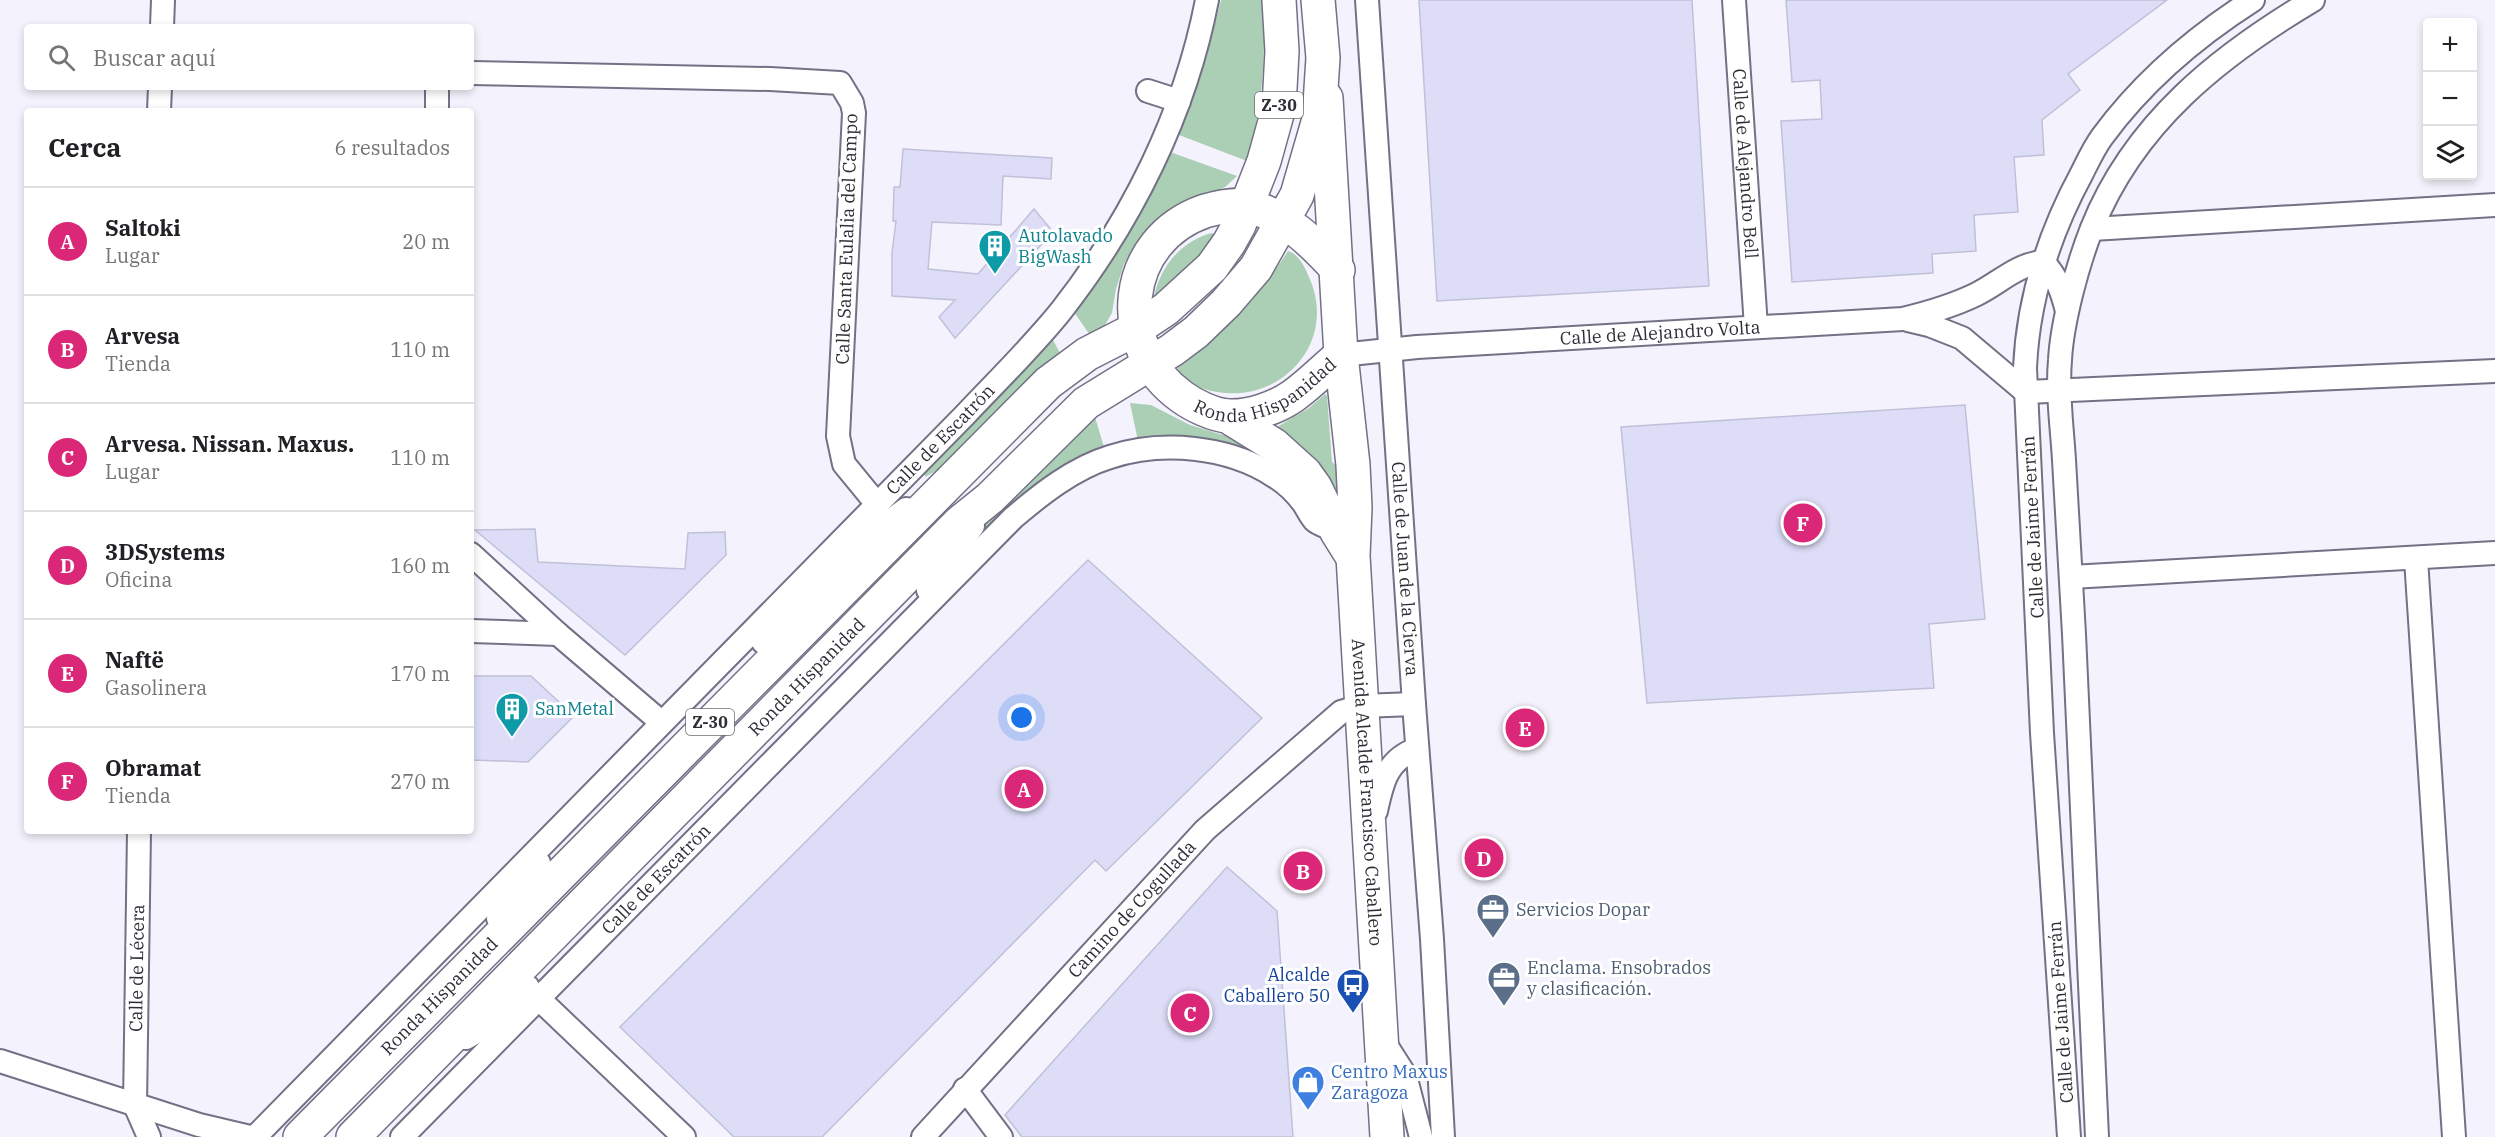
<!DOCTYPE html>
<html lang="es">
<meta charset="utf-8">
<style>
body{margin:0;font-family:"IBM Plex Serif",serif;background:#f2f2f2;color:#202124}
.controls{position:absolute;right:18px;top:18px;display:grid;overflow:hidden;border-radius:6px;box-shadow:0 3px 9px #0003}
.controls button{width:54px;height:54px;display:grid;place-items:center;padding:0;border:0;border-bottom:2px solid #e0e0e0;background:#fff;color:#202124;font:30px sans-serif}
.you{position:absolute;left:1022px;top:718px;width:21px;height:21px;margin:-15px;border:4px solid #fff;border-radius:50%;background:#1a73e8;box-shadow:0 0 0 9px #1a73e833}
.badge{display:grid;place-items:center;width:39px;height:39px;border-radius:50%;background:#db2777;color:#fff;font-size:20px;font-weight:700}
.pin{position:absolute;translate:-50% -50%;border:3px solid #fff;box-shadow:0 2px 6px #0006}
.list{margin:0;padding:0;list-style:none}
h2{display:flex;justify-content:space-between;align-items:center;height:78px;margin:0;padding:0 24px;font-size:26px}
h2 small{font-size:20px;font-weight:400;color:#757577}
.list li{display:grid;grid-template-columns:39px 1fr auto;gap:18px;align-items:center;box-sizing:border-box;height:108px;padding:0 24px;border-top:2px solid #e0e0e0}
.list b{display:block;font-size:22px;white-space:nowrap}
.list p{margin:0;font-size:20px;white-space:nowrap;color:#757577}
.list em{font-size:20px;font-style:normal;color:#757577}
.icon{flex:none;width:33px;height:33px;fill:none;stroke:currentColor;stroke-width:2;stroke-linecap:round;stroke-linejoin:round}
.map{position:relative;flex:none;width:2495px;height:1137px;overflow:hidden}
.search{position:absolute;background:#fff;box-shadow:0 3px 9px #0003;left:24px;top:24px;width:450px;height:66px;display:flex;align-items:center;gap:15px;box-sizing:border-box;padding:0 21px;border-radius:6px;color:#757577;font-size:22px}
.panel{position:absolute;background:#fff;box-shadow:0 3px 9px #0003;left:24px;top:108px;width:450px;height:726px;border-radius:6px}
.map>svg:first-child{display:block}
.green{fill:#aacfb5}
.building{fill:#ddddf8;stroke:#c0c0d8;stroke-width:1.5}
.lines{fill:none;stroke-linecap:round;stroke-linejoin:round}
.minor-casing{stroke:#747085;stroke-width:26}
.secondary-casing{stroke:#747085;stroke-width:36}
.trunk-casing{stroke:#747085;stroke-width:36}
.minor{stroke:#fff;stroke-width:22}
.secondary{stroke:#fff;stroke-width:33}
.trunk{stroke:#fff;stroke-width:33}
.labels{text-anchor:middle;stroke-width:6;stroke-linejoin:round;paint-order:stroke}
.shield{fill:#fff;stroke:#6d6c72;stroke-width:1.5}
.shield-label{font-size:16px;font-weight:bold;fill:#2f2d36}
.street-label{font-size:18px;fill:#2f2d36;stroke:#fff}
.culture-label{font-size:18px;fill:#0d838f;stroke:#fff;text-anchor:start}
.service-label{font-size:18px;fill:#4e5e75;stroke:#fff;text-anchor:start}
.transit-label{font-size:18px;fill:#164399;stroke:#fff;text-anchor:end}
.shop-label{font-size:18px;fill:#366cbe;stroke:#fff;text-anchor:start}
</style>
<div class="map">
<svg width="2495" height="1137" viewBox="0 0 2495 1137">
<rect width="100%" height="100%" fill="#f4f2fc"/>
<g class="green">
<path d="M1221 0H1263C1266 58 1263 105 1247 161L1179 135 1206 58Z"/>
<path d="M1170 152 1237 176 1225 187 1170 211 1149 228 1135 245 1124 264 1116 289 1112 313 1102 330 1092 338 1074 312C1111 261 1147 211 1170 152Z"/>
<path d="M1212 233 1215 235 1198 260 1153 303C1157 270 1180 241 1212 233Z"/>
<path d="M1288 251C1298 254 1304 265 1308 275 1339 339 1285 403 1217 392 1203 390 1185 382 1177 371L1178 367C1223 335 1258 298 1288 251Z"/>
<polygon points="1052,338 1062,357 951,463 925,477 924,470"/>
<polygon points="1325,394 1327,396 1332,462 1343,471 1341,503 1277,430 1277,427 1309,408"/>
<polygon points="1130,403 1151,405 1190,425 1236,439 1265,456 1138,441"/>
<path d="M1095 417 1104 447C1055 467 1024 490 987 528L985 525Z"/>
</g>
<g class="building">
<polygon points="1419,0 1692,0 1709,286 1437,301"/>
<polygon points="1786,0 2167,0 2068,74 2080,90 2042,120 2044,155 2014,157 2018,212 1974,215 1976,251 1932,254 1933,273 1792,282 1781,121 1822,119 1820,80 1792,82"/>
<polygon points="903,149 1052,158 1051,179 1003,176 1001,225 932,222 928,269 978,274 1034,209 1053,232 955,338 939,317 955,300 892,296 892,253 896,221 893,221 894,187 900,187"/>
<polygon points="1965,405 1985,619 1929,624 1934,688 1647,703 1621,427"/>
<polygon points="535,529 538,562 685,569 688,533 725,532 726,555 625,655 475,530"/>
<polygon points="1088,560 1262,718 1106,871 1095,860 822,1137 734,1137 620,1027"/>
<polygon points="471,676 531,676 574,716 528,762 471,760"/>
<polygon points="1227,867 1277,911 1293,1137 1022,1137 1005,1115"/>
</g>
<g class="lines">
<g class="minor-casing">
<g id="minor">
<path id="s1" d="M1367 0 1414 704 1432 939 1443 1137"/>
<path id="s2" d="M1734 0 1756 327"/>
<polyline points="162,27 163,0"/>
<polyline points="471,73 770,79 840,83 852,103 854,113 838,436 844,464 876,503"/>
<polyline points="1148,91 1179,101"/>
<polyline points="159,111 160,87"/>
<polyline points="437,111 437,87"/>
<polyline points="2092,229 2495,205"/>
<polyline points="1908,320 1929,325 1962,338 2026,392 2495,371"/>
<path id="s3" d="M1341 355 1417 347 1903 319C1928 313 1952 306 1975 295 1998 284 2017 264 2043 262 2057 276 2062 292 2067 311"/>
<polyline points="471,554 558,634 661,722"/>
<polyline points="2416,559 2454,1137"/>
<polyline points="2071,577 2495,553"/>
<polyline points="928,590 973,526"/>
<polyline points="471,631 558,634"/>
<polyline points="763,642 866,539 906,509"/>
<path d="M1376 811C1382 783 1387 759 1417 749"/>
<polyline points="139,831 135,1105 149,1137"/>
<polyline points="498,918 509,906 539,863"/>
<polyline points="538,998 684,1137"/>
<polyline points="466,1038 483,1028 528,987"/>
<polyline points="1384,1042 1405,1075 1421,1137"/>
<polyline points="0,1061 199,1125 250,1137"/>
<polyline points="965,1089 1001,1137"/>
<path id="s4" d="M255 1137 965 415C997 381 1032 347 1061 311 1132 220 1185 114 1207 0"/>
<path id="s5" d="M402 1137 1013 518C1041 494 1074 468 1110 457 1162 440 1228 446 1274 476 1286 483 1296 493 1304 504 1307 509 1310 515 1314 520 1318 524 1325 526 1330 528"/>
<path id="s6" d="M923 1137 1205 830 1341 712 1361 706 1414 704"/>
<path d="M2069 1137 2042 733 2025 368C2028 298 2049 234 2082 173 2088 161 2094 148 2102 137 2143 81 2195 37 2253 0"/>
<path d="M2097 1137C2089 969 2081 801 2074 634 2071 576 2067 518 2064 460 2062 427 2057 393 2060 360 2062 322 2078 263 2092 228 2134 123 2219 56 2313 0"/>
</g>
</g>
<g class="secondary-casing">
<g id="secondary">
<path id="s7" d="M1326 98 1341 355 1353 465 1355 507 1353 556 1387 1137"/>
<path id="s8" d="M1338 270C1314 244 1286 215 1250 207 1236 203 1219 207 1205 211 1121 240 1111 346 1182 397 1193 405 1213 415 1228 416 1249 417 1276 408 1293 396 1310 384 1325 368 1341 355"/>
<polyline points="1227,416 1274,445 1305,473 1315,487 1337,532 1352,556"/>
</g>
</g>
<g class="trunk-casing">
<g id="trunk">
<path id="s9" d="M300 1137 1048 383 1087 354 1136 329 1166 309 1212 267 1229 243 1239 225 1264 161 1279 107 1282 51 1279 0"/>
<path id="s10" d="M353 1137 959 523 990 498 1086 403 1172 350 1196 332 1226 303 1256 268 1297 195 1319 119 1323 58 1318 0"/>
</g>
</g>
<use href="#minor" class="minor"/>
<use href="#secondary" class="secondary"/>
<use href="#trunk" class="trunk"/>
</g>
<defs>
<g id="building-pin" transform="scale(1.725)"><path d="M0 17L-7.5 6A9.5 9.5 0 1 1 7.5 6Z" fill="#0f9aa8" stroke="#fff"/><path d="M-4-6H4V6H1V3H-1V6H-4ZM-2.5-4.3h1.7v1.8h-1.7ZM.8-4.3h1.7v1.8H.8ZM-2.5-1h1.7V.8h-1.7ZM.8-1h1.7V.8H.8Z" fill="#fff"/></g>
<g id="office-pin" transform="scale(1.725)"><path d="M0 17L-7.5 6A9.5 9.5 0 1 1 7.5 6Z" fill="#5c6f8a" stroke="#fff"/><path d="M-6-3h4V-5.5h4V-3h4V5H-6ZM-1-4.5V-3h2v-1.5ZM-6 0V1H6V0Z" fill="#fff"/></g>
<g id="bus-pin" transform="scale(1.725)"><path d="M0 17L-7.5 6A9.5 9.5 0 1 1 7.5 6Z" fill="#1a4fb4" stroke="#fff"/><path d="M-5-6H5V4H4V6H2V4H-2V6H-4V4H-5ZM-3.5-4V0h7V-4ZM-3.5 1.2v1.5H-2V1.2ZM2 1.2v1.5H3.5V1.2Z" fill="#fff"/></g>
<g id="shop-pin" transform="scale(1.725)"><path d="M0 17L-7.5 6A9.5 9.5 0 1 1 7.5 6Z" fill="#3f7fe0" stroke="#fff"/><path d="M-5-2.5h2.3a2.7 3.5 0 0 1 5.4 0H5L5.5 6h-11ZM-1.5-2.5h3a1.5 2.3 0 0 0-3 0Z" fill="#fff"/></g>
</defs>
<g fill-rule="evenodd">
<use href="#building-pin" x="995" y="246"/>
<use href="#building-pin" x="512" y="709"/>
<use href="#office-pin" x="1493" y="910"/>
<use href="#office-pin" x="1504" y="978"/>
<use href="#bus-pin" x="1353" y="985"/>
<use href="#shop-pin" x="1308" y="1082"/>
</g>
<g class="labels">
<g class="shield">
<rect x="1255" y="92" width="48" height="26" rx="4.5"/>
<rect x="686" y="709" width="48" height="26" rx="4.5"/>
</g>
<g class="shield-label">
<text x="1279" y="111">Z-30</text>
<text x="710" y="728">Z-30</text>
</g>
<g class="street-label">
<text dy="6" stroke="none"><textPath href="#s2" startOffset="164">Calle de Alejandro Bell</textPath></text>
<text transform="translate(847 239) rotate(-88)" y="6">Calle Santa Eulalia del Campo</text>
<text dy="6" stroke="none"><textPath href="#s3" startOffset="320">Calle de Alejandro Volta</textPath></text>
<text dy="6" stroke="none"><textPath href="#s8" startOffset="482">Ronda Hispanidad</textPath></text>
<text dy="6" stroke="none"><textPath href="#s4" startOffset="978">Calle de Escatrón</textPath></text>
<text transform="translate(2033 527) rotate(-93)" y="6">Calle de Jaime Ferrán</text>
<text dy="6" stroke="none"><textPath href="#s1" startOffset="570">Calle de Juan de la Cierva</textPath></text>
<text dy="6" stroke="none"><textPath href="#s10" startOffset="646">Ronda Hispanidad</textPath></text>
<text dy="6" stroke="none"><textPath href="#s7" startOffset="696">Avenida Alcalde Francisco Caballero</textPath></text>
<text dy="6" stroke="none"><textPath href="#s5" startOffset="362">Calle de Escatrón</textPath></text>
<text dy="6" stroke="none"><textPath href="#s6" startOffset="309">Camino de Cogullada</textPath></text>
<text transform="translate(137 968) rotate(-89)" y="6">Calle de Lécera</text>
<text dy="6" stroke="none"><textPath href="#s9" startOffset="198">Ronda Hispanidad</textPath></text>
<text transform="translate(2061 1012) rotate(-94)" y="6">Calle de Jaime Ferrán</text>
</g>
<g class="culture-label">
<text x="1018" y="242">Autolavado<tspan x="1018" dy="21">BigWash</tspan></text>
<text x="535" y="715">SanMetal</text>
</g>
<g class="service-label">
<text x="1516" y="916">Servicios Dopar</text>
<text x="1527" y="974">Enclama. Ensobrados<tspan x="1527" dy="21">y clasificación.</tspan></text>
</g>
<g class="transit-label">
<text x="1330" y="981">Alcalde<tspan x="1330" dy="21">Caballero 50</tspan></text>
</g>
<g class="shop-label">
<text x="1331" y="1078">Centro Maxus<tspan x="1331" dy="21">Zaragoza</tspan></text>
</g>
</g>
</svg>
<div class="controls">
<button>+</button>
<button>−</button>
<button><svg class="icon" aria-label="layers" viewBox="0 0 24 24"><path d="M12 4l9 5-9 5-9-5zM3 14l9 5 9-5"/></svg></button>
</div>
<div class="you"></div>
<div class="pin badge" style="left:1024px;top:789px">A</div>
<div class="pin badge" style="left:1303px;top:871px">B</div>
<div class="pin badge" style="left:1190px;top:1013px">C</div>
<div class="pin badge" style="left:1484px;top:858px">D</div>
<div class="pin badge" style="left:1525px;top:728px">E</div>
<div class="pin badge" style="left:1803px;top:523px">F</div>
<div class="search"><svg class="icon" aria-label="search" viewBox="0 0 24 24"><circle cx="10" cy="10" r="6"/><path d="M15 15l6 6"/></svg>Buscar aquí</div>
<section class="panel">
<h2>Cerca<small>6 resultados</small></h2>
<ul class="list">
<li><span class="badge">A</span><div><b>Saltoki</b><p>Lugar</p></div><em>20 m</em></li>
<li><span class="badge">B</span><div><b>Arvesa</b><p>Tienda</p></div><em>110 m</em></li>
<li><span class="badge">C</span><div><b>Arvesa. Nissan. Maxus.</b><p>Lugar</p></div><em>110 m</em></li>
<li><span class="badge">D</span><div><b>3DSystems</b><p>Oficina</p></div><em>160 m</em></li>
<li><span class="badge">E</span><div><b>Naftë</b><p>Gasolinera</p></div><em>170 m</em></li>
<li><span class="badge">F</span><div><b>Obramat</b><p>Tienda</p></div><em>270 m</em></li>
</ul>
</section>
</div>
